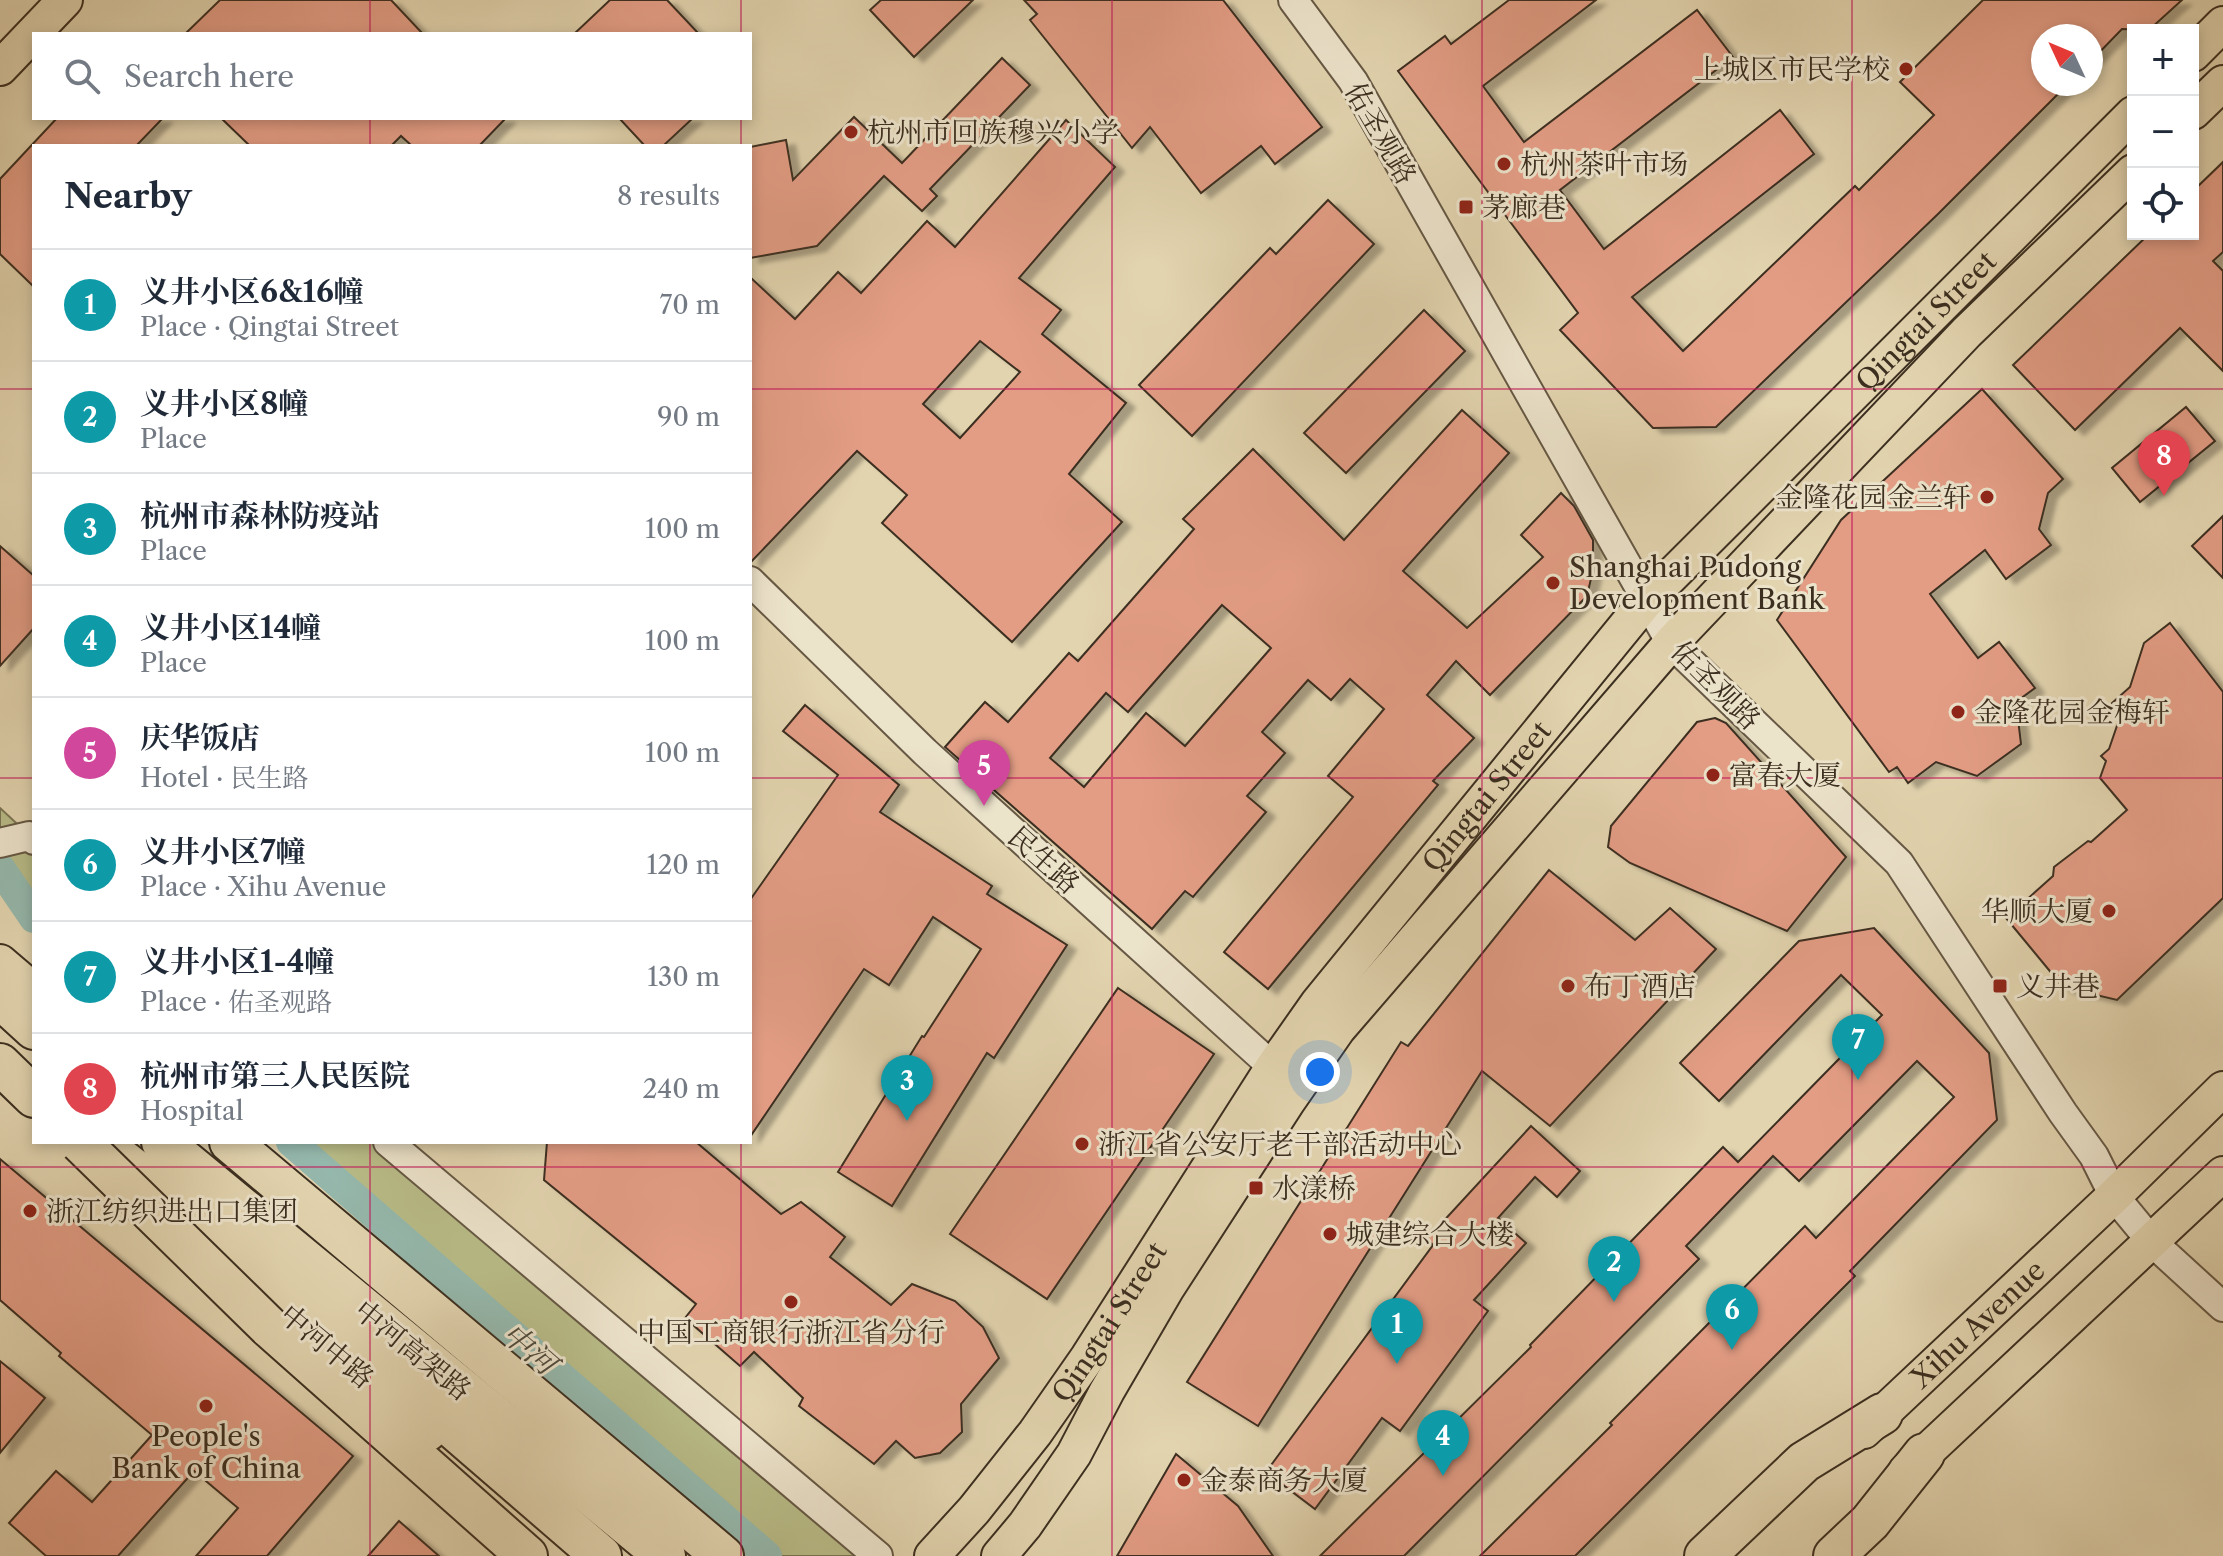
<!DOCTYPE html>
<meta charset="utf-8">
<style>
body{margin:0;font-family:"Libre Caslon Text","Noto Serif SC",serif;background:#f2f2f3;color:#1f2937}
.controls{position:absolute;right:24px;top:24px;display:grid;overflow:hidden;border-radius:0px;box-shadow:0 4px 12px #0003}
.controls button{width:72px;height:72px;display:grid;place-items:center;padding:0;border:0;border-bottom:2px solid #e0e1e3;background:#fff;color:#1f2937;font:40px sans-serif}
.compass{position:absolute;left:2031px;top:24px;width:72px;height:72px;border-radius:50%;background:#fff;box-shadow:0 4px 12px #0003;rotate:314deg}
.you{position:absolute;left:1320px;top:1072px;width:28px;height:28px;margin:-20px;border:6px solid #fff;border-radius:50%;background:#1a73e8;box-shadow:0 0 0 12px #1a73e833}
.badge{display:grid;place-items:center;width:52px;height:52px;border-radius:50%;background:#b45309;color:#fff;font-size:26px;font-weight:700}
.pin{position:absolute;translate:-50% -66px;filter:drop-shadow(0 2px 4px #0008)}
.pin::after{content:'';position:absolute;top:42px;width:28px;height:24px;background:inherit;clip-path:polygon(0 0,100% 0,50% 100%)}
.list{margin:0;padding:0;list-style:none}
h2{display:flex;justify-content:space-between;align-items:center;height:104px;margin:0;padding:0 32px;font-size:34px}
h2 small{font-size:26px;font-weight:400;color:#747a83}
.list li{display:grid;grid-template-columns:52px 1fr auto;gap:24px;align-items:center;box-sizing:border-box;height:112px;padding:0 32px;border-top:2px solid #e0e1e3}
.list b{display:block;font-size:30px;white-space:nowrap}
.list p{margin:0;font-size:26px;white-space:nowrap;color:#747a83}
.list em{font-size:26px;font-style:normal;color:#747a83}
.icon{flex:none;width:44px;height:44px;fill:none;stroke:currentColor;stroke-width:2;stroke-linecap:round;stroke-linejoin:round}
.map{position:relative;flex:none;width:2223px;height:1556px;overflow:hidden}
.search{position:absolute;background:#fff;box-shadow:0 4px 12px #0003;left:32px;top:32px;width:720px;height:88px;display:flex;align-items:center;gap:20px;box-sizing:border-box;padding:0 28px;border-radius:0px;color:#747a83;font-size:30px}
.panel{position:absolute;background:#fff;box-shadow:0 4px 12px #0003;left:32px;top:144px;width:720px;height:1000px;border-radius:0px}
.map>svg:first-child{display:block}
.green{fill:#b8bb87;stroke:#7a7554;stroke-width:2}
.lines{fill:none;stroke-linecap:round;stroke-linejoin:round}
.canal{stroke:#95b8ac;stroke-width:30}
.building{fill:#e39d85;stroke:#3c2f20;stroke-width:2;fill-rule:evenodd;filter:url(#shadow)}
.minor-casing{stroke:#665844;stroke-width:32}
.major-casing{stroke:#3c2f20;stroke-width:38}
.highway-casing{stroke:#3c2f20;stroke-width:44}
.minor{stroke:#ece3cb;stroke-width:28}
.major{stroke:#e2d4af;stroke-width:34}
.highway{stroke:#e2d4af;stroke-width:40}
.highway-bridge-casing{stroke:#3c2f20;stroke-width:44;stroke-linecap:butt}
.highway-bridge{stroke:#e2d4af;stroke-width:40}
.grid{fill:none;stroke:#c2185b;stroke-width:2;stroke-opacity:0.55}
.poi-dot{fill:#8f2418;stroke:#ece3cb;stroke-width:3}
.labels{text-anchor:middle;stroke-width:6;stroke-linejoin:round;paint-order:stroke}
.poi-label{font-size:28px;fill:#3c2f20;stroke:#ece3cb;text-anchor:start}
.street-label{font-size:28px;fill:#3c2f20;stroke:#ece3cb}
.water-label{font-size:30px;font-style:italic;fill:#4e4a3c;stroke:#ece3cb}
</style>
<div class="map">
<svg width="2223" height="1556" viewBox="0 0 2223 1556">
<defs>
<filter id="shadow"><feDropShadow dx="9" dy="5" stdDeviation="2" flood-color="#0004"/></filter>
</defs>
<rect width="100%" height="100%" fill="#e2d4af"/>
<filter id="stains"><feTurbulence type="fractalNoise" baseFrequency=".0025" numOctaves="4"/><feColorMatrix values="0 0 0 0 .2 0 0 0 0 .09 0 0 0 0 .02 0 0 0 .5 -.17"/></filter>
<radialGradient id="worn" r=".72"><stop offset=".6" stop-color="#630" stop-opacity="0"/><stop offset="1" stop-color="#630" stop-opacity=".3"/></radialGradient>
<g class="green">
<polygon points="0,808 29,835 34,829 34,918 0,851"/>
<polygon points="279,1142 390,1142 878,1556 732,1556"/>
</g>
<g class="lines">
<g class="canal">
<polyline points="0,868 34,918"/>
<polyline points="291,1142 767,1556"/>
</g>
</g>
<g class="building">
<polygon points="220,0 391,0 423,34 185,34"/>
<polygon points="610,0 667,0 699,34 574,34"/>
<polygon points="881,0 973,0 914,57 870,10"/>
<polygon points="1024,0 1223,0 1322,127 1275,164 1261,146 1201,193 1150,127 1132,148 1030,20 1037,14"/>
<polygon points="1509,0 1596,0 1483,86 1524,142 1697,10 1733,57 1560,190 1604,249 1780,110 1814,154 1632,297 1683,351 1855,186 1859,190 1934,115 1900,82 1983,0 2182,0 2149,30 2122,29 2091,61 2091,36 2043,36 2043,84 2068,84 1938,214 1716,427 1653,428 1560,330 1578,313 1398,71 1445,36 1451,44"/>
<polygon points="1002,58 1030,85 930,189 937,196 922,211 884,176 817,246 750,258 750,147 786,140 793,180 854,117 902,163"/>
<polygon points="57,118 163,118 136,146 34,146 34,287 0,254 0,179"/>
<polygon points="221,118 506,118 479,146 412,146 401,136 391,146 250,146"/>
<polygon points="619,118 693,118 663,146 645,146"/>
<path d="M1066 120 1115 167 1019 278 1061 310 1042 334 1126 403 1069 474 1122 522 1012 642 882 523 907 495 857 451 750 563V277L795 319 838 272 861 293 927 221 955 247ZM980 341 1020 372 960 438 923 404Z"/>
<polygon points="2223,162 2223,252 2213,261 2223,271 2223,371 2180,328 2075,430 2013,365 2149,234 2193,234 2193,191"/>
<polygon points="1328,200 1374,244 1192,436 1139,385 1270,248 1276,254"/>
<polygon points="1424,310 1465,351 1346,473 1304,433"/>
<polygon points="1982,389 2063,479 2048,493 2039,529 2051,545 2006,579 1985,550 1930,594 1978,658 1999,642 2035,688 2016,702 2021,744 1977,776 1936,762 1908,783 1897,767 1889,772 1777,620 1841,520"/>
<polygon points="2186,407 2215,441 2140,502 2112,468"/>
<path d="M1462 410 1509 453 1403 571 1467 628 1543 557 1521 535 1561 493 1574 506 1593 540V570L1587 596 1490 695 1456 661 1427 695 1474 738 1433 781 1438 785 1268 989 1224 952 1353 797 1328 776 1384 709 1350 679 1331 700 1308 680 1262 732 1285 753 1247 796 1266 812 1193 897 1185 891 1152 929 945 747 985 702 1008 722 1069 653 1078 661 1194 529 1183 519 1253 449 1344 540ZM1222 605 1271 648 1185 746 1146 713 1084 787 1050 758 1106 693 1128 712Z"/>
<polygon points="2223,516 2223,578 2192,546"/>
<polygon points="0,546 34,576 34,628 0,666"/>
<polygon points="2170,623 2223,692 2223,898 2117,1000 2063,987 2006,918 2053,876 2054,867 2088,841 2091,842 2127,810 2100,778 2106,761 2101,756 2109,749 2121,714 2112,703 2130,687 2144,643"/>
<polygon points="805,705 899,785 880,812 992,886 987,894 1067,945 994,1058 987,1053 892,1206 838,1172 922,1036 924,1037 981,949 933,917 889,985 864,969 750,1137 750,900 838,775 783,731"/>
<polygon points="1715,718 1726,723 1846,857 1787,931 1630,863 1608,847 1611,826 1697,722"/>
<polygon points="1549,870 1635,940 1670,908 1716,949 1550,1126 1482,1071 1258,1426 1187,1382 1401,1042 1408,1046"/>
<polygon points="1874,928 1989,1053 1997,1120 1850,1271 1855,1276 1575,1556 1480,1556 1612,1425 1610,1423 1805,1226 1816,1238 1954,1097 1917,1061 1799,1181 1773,1156 1686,1246 1699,1259 1404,1556 1320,1556 1531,1347 1530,1345 1723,1147 1738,1162 1882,1015 1841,975 1719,1101 1680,1063 1799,941"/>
<polygon points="1118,988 1214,1054 1047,1299 950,1234"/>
<polygon points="1531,1126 1580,1171 1557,1197 1535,1177 1498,1218 1526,1243 1474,1300 1488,1311 1400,1431 1382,1418 1315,1509 1266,1472 1433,1245 1427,1239"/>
<polygon points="547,1142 696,1142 781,1214 801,1202 845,1237 830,1257 891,1305 912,1284 955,1301 983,1327 999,1358 961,1404 962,1432 940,1453 915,1458 896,1441 874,1464 799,1406 803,1398 754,1352 740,1366 685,1318 696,1304 544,1180"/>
<polygon points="0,1159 353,1456 267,1556 196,1556 238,1508 194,1471 118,1556 46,1556 9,1523 56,1471 92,1502 152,1435 59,1356 61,1353 0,1300"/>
<polygon points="0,1361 45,1398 0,1453"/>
<polygon points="1176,1454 1238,1506 1273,1556 1117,1556"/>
<polygon points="399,1521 439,1556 368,1556"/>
</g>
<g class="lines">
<g class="minor-casing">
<g id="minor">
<polyline points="1293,0 1353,81 1671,643 1899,863 2063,1113 2094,1156 2114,1196 2152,1242 2223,1307"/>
<polyline points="750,581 925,752 1273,1067"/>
<polyline points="0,843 29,836 34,840"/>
<polyline points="388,1142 878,1556"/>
</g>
</g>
<g class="major-casing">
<g id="major">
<polyline points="2193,54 2223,24"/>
<polyline points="0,68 65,0"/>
<polyline points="2193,112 2223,83"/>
<polyline points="0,962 34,991"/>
<polyline points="265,1293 429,1433"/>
<path id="s1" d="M1864 1431 2114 1196 2223 1089"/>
<polyline points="1906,1471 2223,1174"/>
<path id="s2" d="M932 1556 974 1510 1035 1433 1088 1357 1273 1067 1318 1003 1647 600 2133 114"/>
<polyline points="999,1556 1025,1525 1074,1454 1107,1391 1167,1288 1288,1101 1338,1029 1671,643 1967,332 2133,172"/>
</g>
</g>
<g class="highway-casing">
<g id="highway">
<polyline points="0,998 34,1029"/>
<polyline points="0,1064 34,1097"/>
<polyline points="162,1142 665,1556"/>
<polyline points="230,1142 723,1556"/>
<polyline points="112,1152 328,1320 601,1556"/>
<polyline points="269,1327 527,1556"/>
<polyline points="1705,1556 1804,1462 1882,1414"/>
<polyline points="1834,1556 1870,1522 1924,1454"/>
</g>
</g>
<use href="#minor" class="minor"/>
<use href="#major" class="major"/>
<use href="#highway" class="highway"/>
<g class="highway-bridge-casing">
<polyline id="highway-bridge" points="80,1142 269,1327"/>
</g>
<use href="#highway-bridge" class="highway-bridge"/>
</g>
<path class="grid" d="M370 0V34M741 0V34M1112 0V1556M1482 0V1556M1852 0V1556M370 118V146M741 118V146M0 389H34M750 389H2223M0 778H34M750 778H2223M370 1142V1556M741 1142V1556M0 1167H2223"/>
<g class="poi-dot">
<circle cx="1906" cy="69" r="8"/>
<circle cx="851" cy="132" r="8"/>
<circle cx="1504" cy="164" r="8"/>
<rect x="1458" y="199" width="16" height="16" rx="4"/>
<circle cx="1987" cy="497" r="8"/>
<circle cx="1553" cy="583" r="8"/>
<circle cx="1958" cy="712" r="8"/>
<circle cx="1713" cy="775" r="8"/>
<circle cx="2109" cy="911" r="8"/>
<circle cx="1568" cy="986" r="8"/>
<rect x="1992" y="978" width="16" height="16" rx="4"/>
<circle cx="1082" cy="1144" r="8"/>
<rect x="1248" y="1180" width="16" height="16" rx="4"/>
<circle cx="30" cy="1211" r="8"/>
<circle cx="1330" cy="1234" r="8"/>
<circle cx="791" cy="1302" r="8"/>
<circle cx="206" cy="1406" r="8"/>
<circle cx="1184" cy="1480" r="8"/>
</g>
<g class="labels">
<g class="poi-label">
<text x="1890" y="79" text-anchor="end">上城区市民学校</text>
<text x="867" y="142">杭州市回族穆兴小学</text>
<text x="1520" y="174">杭州茶叶市场</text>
<text x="1482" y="217">茅廊巷</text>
<text x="1971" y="507" text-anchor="end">金隆花园金兰轩</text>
<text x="1569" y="577">Shanghai Pudong<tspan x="1569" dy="32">Development Bank</tspan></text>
<text x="1974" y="722">金隆花园金梅轩</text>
<text x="1729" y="785">富春大厦</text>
<text x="2093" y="921" text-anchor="end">华顺大厦</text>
<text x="1584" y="996">布丁酒店</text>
<text x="2016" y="996">义井巷</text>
<text x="1098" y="1154">浙江省公安厅老干部活动中心</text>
<text x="1272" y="1198">水漾桥</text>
<text x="46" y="1221">浙江纺织进出口集团</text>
<text x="1346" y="1244">城建综合大楼</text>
<text x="791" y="1342" text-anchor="middle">中国工商银行浙江省分行</text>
<text x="206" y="1446" text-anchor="middle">People's<tspan x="206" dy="32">Bank of China</tspan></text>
<text x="1200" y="1490">金泰商务大厦</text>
</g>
<g class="street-label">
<text transform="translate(1381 133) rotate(60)" y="10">佑圣观路</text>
<text dy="10" stroke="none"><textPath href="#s2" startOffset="1590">Qingtai Street</textPath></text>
<text transform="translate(1716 685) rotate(45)" y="10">佑圣观路</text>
<text dy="10" stroke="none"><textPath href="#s2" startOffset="942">Qingtai Street</textPath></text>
<text transform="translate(1044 860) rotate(42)" y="10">民生路</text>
<text dy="10" stroke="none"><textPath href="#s2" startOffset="294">Qingtai Street</textPath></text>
<text dy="10" stroke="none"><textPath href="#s1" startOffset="156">Xihu Avenue</textPath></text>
<text transform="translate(327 1346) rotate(40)" y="10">中河中路</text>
<text transform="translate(413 1350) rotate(39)" y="10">中河高架路</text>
</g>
<g class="water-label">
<text transform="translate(529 1349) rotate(41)" y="10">中河</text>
</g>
</g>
<rect width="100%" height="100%" filter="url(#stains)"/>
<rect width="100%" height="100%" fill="url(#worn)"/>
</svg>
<div class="controls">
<button>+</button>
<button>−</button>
<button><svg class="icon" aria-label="locate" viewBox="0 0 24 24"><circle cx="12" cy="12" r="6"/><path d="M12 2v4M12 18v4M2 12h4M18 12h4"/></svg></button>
</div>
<svg class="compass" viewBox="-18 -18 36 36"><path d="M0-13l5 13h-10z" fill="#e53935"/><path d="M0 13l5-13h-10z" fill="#747a83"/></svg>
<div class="you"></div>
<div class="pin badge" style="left:1397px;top:1364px;background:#0f9aa8">1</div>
<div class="pin badge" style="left:1614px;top:1302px;background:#0f9aa8">2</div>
<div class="pin badge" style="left:907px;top:1121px;background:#0f9aa8">3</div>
<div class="pin badge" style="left:1443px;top:1476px;background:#0f9aa8">4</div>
<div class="pin badge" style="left:984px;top:806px;background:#d1479c">5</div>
<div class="pin badge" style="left:1732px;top:1350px;background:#0f9aa8">6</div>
<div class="pin badge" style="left:1858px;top:1080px;background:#0f9aa8">7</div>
<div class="pin badge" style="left:2164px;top:496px;background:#e0444e">8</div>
<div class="search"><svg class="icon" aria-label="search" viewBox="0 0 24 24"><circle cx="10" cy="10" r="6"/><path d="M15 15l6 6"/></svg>Search here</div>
<section class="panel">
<h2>Nearby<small>8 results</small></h2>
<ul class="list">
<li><span class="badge" style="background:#0f9aa8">1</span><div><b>义井小区6&amp;16幢</b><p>Place · Qingtai Street</p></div><em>70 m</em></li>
<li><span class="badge" style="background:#0f9aa8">2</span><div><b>义井小区8幢</b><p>Place</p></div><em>90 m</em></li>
<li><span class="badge" style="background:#0f9aa8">3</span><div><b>杭州市森林防疫站</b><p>Place</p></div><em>100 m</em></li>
<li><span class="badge" style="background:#0f9aa8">4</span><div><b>义井小区14幢</b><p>Place</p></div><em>100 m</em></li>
<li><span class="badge" style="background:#d1479c">5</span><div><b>庆华饭店</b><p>Hotel · 民生路</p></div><em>100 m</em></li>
<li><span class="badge" style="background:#0f9aa8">6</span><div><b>义井小区7幢</b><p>Place · Xihu Avenue</p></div><em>120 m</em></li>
<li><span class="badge" style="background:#0f9aa8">7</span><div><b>义井小区1-4幢</b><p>Place · 佑圣观路</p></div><em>130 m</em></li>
<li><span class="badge" style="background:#e0444e">8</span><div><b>杭州市第三人民医院</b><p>Hospital</p></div><em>240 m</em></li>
</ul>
</section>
</div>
